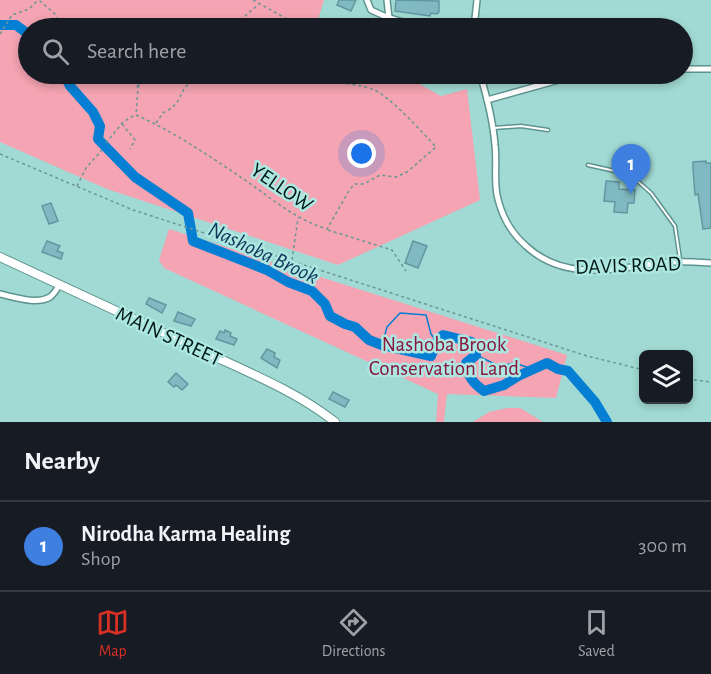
<!DOCTYPE html>
<style>
body{margin:0;font-family:"Alegreya Sans",sans-serif;background:#242831;color:#f1f3f6}
.controls{position:absolute;right:18px;bottom:18px;display:grid;overflow:hidden;border-radius:9px;box-shadow:0 3px 9px #0003}
.controls button{width:54px;height:54px;display:grid;place-items:center;padding:0;border:0;border-bottom:2px solid #363941;background:#171b24;color:#f1f3f6;font:30px sans-serif}
.you{position:absolute;left:362px;top:154px;width:21px;height:21px;margin:-15px;border:4px solid #fff;border-radius:50%;background:#1a73e8;box-shadow:0 0 0 9px #1a73e833}
.badge{display:grid;place-items:center;width:39px;height:39px;border-radius:50%;background:#d93025;color:#fff;font-size:20px;font-weight:700}
.pin{position:absolute;translate:-50% -50px;filter:drop-shadow(0 2px 3px #0008)}
.pin::after{content:'';position:absolute;top:32px;width:21px;height:18px;background:inherit;clip-path:polygon(0 0,100% 0,50% 100%)}
.list{margin:0;padding:0;list-style:none}
h2{display:flex;justify-content:space-between;align-items:center;height:78px;margin:0;padding:0 24px;font-size:26px}
h2 small{font-size:20px;font-weight:400;color:#9ea1a6}
.list li{display:grid;grid-template-columns:39px 1fr auto;gap:18px;align-items:center;box-sizing:border-box;height:90px;padding:0 24px;border-top:2px solid #363941}
.list b{display:block;font-size:22px;white-space:nowrap}
.list p{margin:0;font-size:20px;white-space:nowrap;color:#9ea1a6}
.list em{font-size:20px;font-style:normal;color:#9ea1a6}
.icon{flex:none;width:33px;height:33px;fill:none;stroke:currentColor;stroke-width:2;stroke-linecap:round;stroke-linejoin:round}
.map{position:relative;flex:none;width:711px;height:422px;overflow:hidden}
.search{position:absolute;background:#171b24;box-shadow:0 3px 9px #0003;left:18px;right:18px;top:18px;height:66px;display:flex;align-items:center;gap:15px;box-sizing:border-box;padding:0 21px;border-radius:33px;color:#9ea1a6;font-size:22px}
.sheet{height:168px;background:#171b24}
nav{display:flex;justify-content:space-around;align-items:center;box-sizing:border-box;height:84px;border-top:2px solid #363941;background:#171b24;font-size:16px;color:#9ea1a6}
nav a{display:grid;justify-items:center;gap:3px}
nav .on{color:#d93025}
.map>svg:first-child{display:block}
.green{fill:#f4a4b2}
.lines{fill:none;stroke-linecap:round;stroke-linejoin:round}
.stream{stroke:#057fd3;stroke-width:1.5}
.river{stroke:#057fd3;stroke-width:10}
.building{fill:#81b9c2;stroke:#6197a0;stroke-width:1.5}
.service-casing{stroke:#5d948f;stroke-width:5}
.minor-casing{stroke:#5d948f;stroke-width:8}
.secondary-casing{stroke:#5d948f;stroke-width:10}
.path{stroke:#6a9793;stroke-width:1.5;stroke-dasharray:3 3;stroke-linecap:butt}
.service{stroke:#fff;stroke-width:2}
.minor{stroke:#fff;stroke-width:5}
.secondary{stroke:#fff;stroke-width:8}
.labels{text-anchor:middle;stroke-width:5;stroke-linejoin:round;paint-order:stroke}
.street-label{font-size:21px;fill:#011614;stroke:#ade7e1}
.park-label{font-size:21px;fill:#88153b;stroke:#ade7e1}
.water-label{font-size:22px;font-style:italic;fill:#0f3759;stroke:#ade7e1}
</style>
<div class="map">
<svg width="711" height="422" viewBox="0 0 711 422">
<rect width="100%" height="100%" fill="#a1dad4"/>
<g class="green">
<polygon points="0,0 324,0 317,23 326,28 28,28 28,74 402,74 441,96 467,89 480,200 338,265 107,189 0,142"/>
<polygon points="169,229 567,355 556,398 447,394 444,422 436,422 438,394 164,268 159,260"/>
<polygon points="507,408 520,408 543,422 473,422 489,412"/>
</g>
<g class="lines">
<g class="stream">
<polyline points="382,345 387,327 400,313 426,315 431,334 437,342"/>
<polyline points="476,355 499,366 514,363 533,369"/>
</g>
<g class="river">
<polyline points="0,25 16,25 28,34"/>
<path d="M64 74 70 86 93 112 100 126 98 139 135 177 188 213 193 241 267 270 288 282 312 291 325 304 330 316 345 324 355 327 369 340 382 345 431 356 437 342 443 335 472 342 476 355 466 363C468 377 473 383 484 391L504 385 518 376 547 363 558 369 568 371 595 402 607 422"/>
</g>
</g>
<g class="building">
<polygon points="339,0 356,0 351,11 337,5"/>
<polygon points="396,0 439,1 439,12 437,14 431,13 430,16 395,11"/>
<polygon points="706,161 706,163 711,163 711,228 703,229 698,194 695,195 693,169 693,162"/>
<polygon points="606,181 619,182 619,189 635,190 634,203 628,203 627,213 614,212 615,202 604,201"/>
<polygon points="51,203 58,221 49,224 42,206"/>
<polygon points="47,241 60,246 57,251 63,253 61,259 42,252"/>
<polygon points="413,241 427,246 418,268 405,263"/>
<polygon points="149,298 166,305 162,313 146,304"/>
<polygon points="178,312 195,319 191,326 174,321"/>
<polygon points="225,330 231,333 230,336 237,339 234,345 216,339 220,331 224,333"/>
<polygon points="267,349 275,353 274,357 280,360 277,368 261,358"/>
<polygon points="176,373 188,384 182,390 176,385 174,387 168,382"/>
<polygon points="333,392 349,400 345,407 329,399"/>
</g>
<g class="lines">
<g class="service-casing">
<g id="service">
<polyline points="494,128 521,126 548,130"/>
<polyline points="588,165 624,173 634,178 651,193 675,226 680,259"/>
</g>
</g>
<g class="minor-casing">
<g id="minor">
<path d="M367 0 371 10C407 28 435 27 474 27"/>
<polyline points="387,0 389,18"/>
<polyline points="474,28 477,0"/>
<polyline points="682,69 711,69"/>
<path d="M480 74C487 97 493 121 495 145 497 162 494 179 497 195 501 214 511 233 526 246 567 284 620 267 670 262 683 261 697 262 711 263"/>
<polyline points="487,100 566,78 588,74"/>
<path d="M0 294C14 297 37 305 50 297 54 294 57 289 59 285"/>
</g>
</g>
<g class="secondary-casing">
<path id="secondary" d="M0 257C69 289 138 321 207 353 250 373 297 392 335 422"/>
</g>
<g class="path">
<polyline points="253,0 303,28"/>
<polyline points="231,28 259,4"/>
<polyline points="0,34 12,15 29,9 36,2 40,1 55,14 58,21 55,28"/>
<path d="M133 74 138 88 136 115C175 132 212 158 248 182 273 200 297 220 327 229L350 189 355 184H364L380 175 396 177 407 172 436 147C423 133 389 95 372 89 355 83 338 85 323 74"/>
<polyline points="138,87 145,74"/>
<polyline points="156,123 163,113 172,108 178,101 185,87 205,74"/>
<polyline points="122,124 135,140 130,149"/>
<polyline points="106,143 123,122 135,115"/>
<polyline points="0,154 133,210 587,356 644,370"/>
<polyline points="77,186 86,168 102,150"/>
<polyline points="328,230 392,250 406,271"/>
<polyline points="292,260 298,218"/>
<polyline points="688,379 711,382"/>
</g>
<use href="#service" class="service"/>
<use href="#minor" class="minor"/>
<use href="#secondary" class="secondary"/>
</g>
<g class="labels">
<g class="street-label">
<text transform="translate(282 187) rotate(34)" y="7">YELLOW</text>
<text transform="translate(628 265) rotate(-2)" y="7">DAVIS ROAD</text>
<text transform="translate(169 336) rotate(25)" y="7">MAIN STREET</text>
</g>
<g class="park-label">
<text x="444" y="351">Nashoba Brook<tspan x="444" dy="24">Conservation Land</tspan></text>
</g>
<g class="water-label">
<text transform="translate(264 252) rotate(25)" y="8">Nashoba Brook</text>
</g>
</g>
</svg>
<div class="controls">
<button><svg class="icon" aria-label="layers" viewBox="0 0 24 24"><path d="M12 4l9 5-9 5-9-5zM3 14l9 5 9-5"/></svg></button>
</div>
<div class="you"></div>
<div class="pin badge" style="left:631px;top:194px;background:#3f7fe0">1</div>
<div class="search"><svg class="icon" aria-label="search" viewBox="0 0 24 24"><circle cx="10" cy="10" r="6"/><path d="M15 15l6 6"/></svg>Search here</div>
</div>
<section class="sheet">
<h2>Nearby<small></small></h2>
<ul class="list">
<li><span class="badge" style="background:#3f7fe0">1</span><div><b>Nirodha Karma Healing</b><p>Shop</p></div><em>300 m</em></li>
</ul>
</section>
<nav>
<a class="on"><svg class="icon" aria-label="map" viewBox="0 0 24 24"><path d="M3 6l6-2 6 2 6-2v14l-6 2-6-2-6 2zM9 4v14M15 6v14"/></svg>Map</a>
<a><svg class="icon" aria-label="directions" viewBox="0 0 24 24"><path d="M12 3l9 9-9 9-9-9zM9 14v-3h6M13 9l2 2-2 2"/></svg>Directions</a>
<a><svg class="icon" aria-label="saved" viewBox="0 0 24 24"><path d="M7 4h10v16l-5-4-5 4z"/></svg>Saved</a>
</nav>
